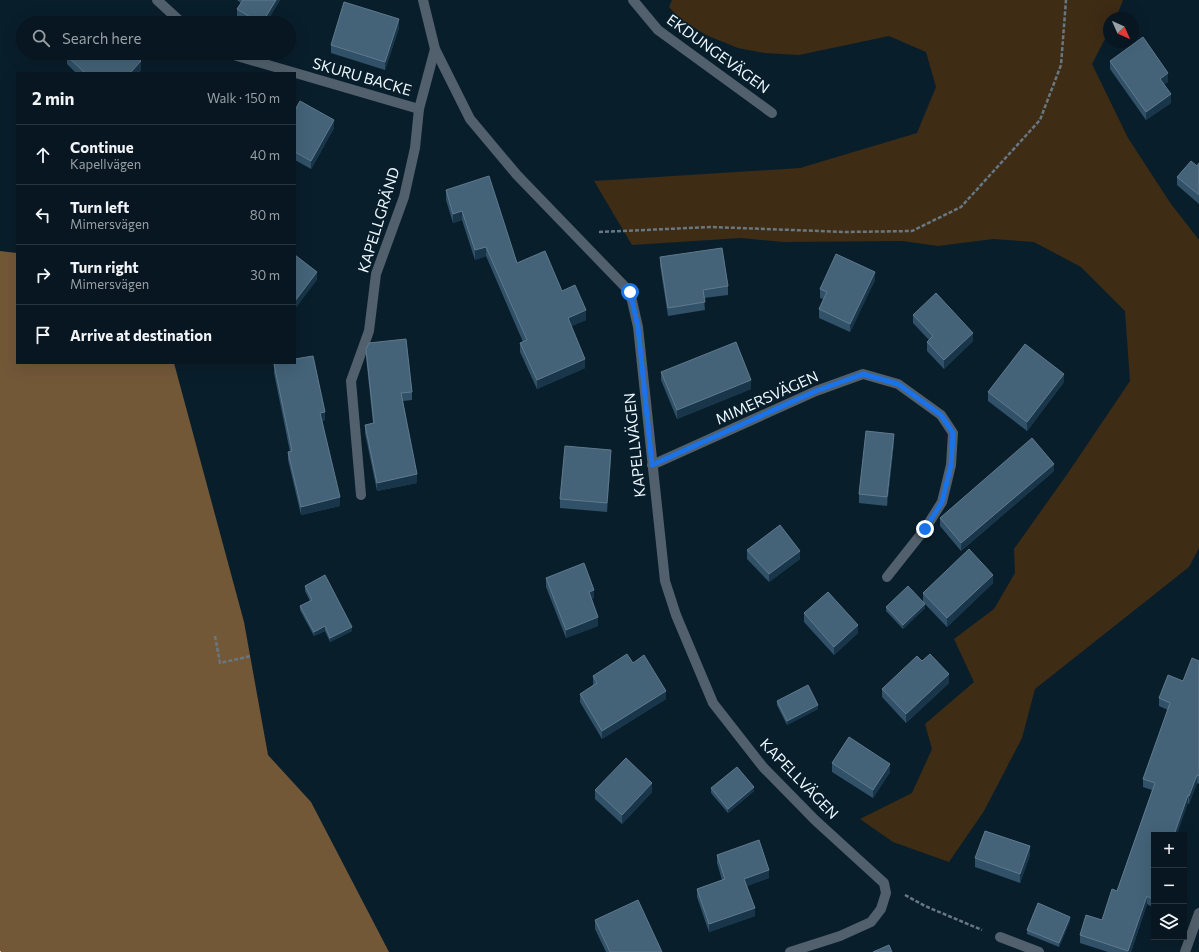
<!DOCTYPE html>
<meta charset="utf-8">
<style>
body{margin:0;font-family:Commissioner,sans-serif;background:#101f29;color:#f1f3f6}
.controls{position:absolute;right:12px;bottom:12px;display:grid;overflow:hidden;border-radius:0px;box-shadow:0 4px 16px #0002}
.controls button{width:36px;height:36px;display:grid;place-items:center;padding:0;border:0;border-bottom:1px solid #28353e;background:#071620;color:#f1f3f6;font:20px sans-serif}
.compass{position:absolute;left:1103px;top:12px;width:36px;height:36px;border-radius:50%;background:#071620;box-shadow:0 4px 16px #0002;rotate:135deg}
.stop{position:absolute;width:12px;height:12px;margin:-9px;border:3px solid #1a73e8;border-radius:50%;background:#fff}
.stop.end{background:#1a73e8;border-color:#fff;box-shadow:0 1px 4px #0008}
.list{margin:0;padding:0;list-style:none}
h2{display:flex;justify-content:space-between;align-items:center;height:52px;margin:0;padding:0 16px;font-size:17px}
h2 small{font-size:13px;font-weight:400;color:#989fa5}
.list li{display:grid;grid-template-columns:26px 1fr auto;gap:12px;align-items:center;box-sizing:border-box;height:60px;padding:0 16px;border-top:1px solid #28353e}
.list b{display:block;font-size:15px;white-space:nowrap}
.list p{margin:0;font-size:13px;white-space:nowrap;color:#989fa5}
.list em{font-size:13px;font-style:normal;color:#989fa5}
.icon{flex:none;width:22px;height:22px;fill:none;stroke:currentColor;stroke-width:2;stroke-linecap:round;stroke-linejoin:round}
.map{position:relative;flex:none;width:1199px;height:952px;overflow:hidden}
.search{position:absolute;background:#071620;box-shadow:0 4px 16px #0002;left:16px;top:16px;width:280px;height:44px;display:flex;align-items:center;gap:10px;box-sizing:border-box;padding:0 14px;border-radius:22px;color:#989fa5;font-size:15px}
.panel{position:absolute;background:#071620;box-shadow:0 4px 16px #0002;left:16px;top:72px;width:280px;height:292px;border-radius:0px}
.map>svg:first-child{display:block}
.green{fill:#3f2c15}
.water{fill:#735838}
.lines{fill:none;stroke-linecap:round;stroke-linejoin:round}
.ferry{stroke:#f8c993;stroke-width:1;stroke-dasharray:5 4;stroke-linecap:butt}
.path{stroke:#687883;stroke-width:2.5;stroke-dasharray:4 2;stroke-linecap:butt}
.minor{stroke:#51606c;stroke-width:10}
.wall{fill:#305168}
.shaded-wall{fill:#183549}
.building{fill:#446378;stroke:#5f7a8d}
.route{stroke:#1a73e8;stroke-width:5}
.labels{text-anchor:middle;stroke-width:3.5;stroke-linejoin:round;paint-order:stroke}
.street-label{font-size:15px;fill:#ecf6fd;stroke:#091e2b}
</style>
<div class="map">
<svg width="1199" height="952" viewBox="0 0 1199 952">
<rect width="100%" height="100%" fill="#091e2b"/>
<polygon class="green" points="672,0 1123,0 1116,18 1109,18 1109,31 1092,64 1128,138 1171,204 1199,240 1199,548 1189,567 1035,689 1022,738 984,811 949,862 893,842 860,819 912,793 932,749 925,724 974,682 954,639 994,609 1015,573 1014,549 1068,473 1130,381 1125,311 1081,267 1034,242 993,239 938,246 902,241 783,242 741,238 632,245 594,181 800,168 917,133 936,87 926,52 889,36 799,55 764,53 738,48 706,35 680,19 669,7"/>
<polygon class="water" points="0,251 17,253 17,363 174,363 244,622 268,755 311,802 389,952 0,952"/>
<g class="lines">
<polyline class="ferry" points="0,951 1,952"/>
<g class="path">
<polyline points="599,232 712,227 846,232 912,231 961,207 1040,120 1061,65 1066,0"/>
<polyline points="215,636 220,663 251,656"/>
<polyline points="905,895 925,906 982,930"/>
</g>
<g class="minor">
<polyline points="157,0 182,23"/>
<polyline points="423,0 435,49 470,119 517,175 630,292 638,327 665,581 676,615 713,703 763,767 815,820 884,883 886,893 881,909 871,922 840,936 790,952"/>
<polyline points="633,0 658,30 772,113"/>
<polyline points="227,53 419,109"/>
<polyline points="652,465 816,391 863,374 898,384 941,415 953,433 951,465 942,502 925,529 887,577"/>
<polyline points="361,495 351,381 369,331 376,274 404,197 415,148 419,109 435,49"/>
<polyline points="1000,937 1039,952"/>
<polyline points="1185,952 1199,913"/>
</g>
</g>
<g class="wall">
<polygon points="237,0 280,0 266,23 249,23 237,16 237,9 241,3"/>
<polygon points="399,28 385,70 331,53 331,45"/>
<polygon points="67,56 141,70 138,73 76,73 67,64"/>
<polygon points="1110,61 1168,82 1164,84 1171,103 1146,120 1110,69"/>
<polygon points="295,110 334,128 311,169 295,160"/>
<polygon points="1199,163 1199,204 1177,185 1177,177 1197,166"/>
<polygon points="446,190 517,263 562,291 586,320 571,326 585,368 537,389 520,352 520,343 523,342 486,256 475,260 462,220 453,223 446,200"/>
<polygon points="660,257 728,286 728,295 704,298 705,310 668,316 660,265"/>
<polygon points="875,280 850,332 819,318 819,309 823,299 820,298 820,289"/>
<polygon points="913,315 973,341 944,369 927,351 927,342 929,340 913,323"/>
<polygon points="366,349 412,392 412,400 403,401 417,483 377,491 365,433 365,425 373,423 366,357"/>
<polygon points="274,364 325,420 322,421 340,506 301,515 288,460 288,452 290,452 274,373"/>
<polygon points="661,372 751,389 677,419 661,380"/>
<polygon points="1064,382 1027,431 988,401 988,392"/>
<polygon points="894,442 887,506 859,503 859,494"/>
<polygon points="611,458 607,512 560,508 560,499"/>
<polygon points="1054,471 961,551 940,526 940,518"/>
<polygon points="747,550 800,559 769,582 747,559"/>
<polygon points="546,578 594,598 591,599 598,626 566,638 546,587"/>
<polygon points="993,583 947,627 923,602 923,593"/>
<polygon points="305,586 352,631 330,642 325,631 314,636 300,610 300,606 310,601 305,591"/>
<polygon points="886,607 925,608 903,629 886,611"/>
<polygon points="804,613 858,633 834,655 804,622"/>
<polygon points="1199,661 1199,784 1197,783 1189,804 1188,803 1154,835 1154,908 1147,904 1131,952 1108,952 1080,943 1080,935 1102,920 1117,891 1152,790 1143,787 1143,779 1168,710 1159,706 1159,698 1183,681"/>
<polygon points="633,663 666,699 602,739 580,702 580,694 593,685 593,676"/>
<polygon points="949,683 906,723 882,697 882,689"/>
<polygon points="777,701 818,709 787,725 777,705"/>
<polygon points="832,763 890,772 873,798 832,772"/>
<polygon points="711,788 754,791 728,813 711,793"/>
<polygon points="595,790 652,792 622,824 595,799"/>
<polygon points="717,855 769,878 747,886 755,916 709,932 697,897 697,889 722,880 717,863"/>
<polygon points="1030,855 1020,883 975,867 975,858"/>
<polygon points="595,920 662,952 606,952 595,929"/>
<polygon points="1070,921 1059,947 1027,934 1027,930"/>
</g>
<g class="shaded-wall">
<polygon points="276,0 280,0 266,23 262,23"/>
<polygon points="399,19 399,28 385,70 385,62"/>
<polygon points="141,61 141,70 138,73 130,73"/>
<polygon points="1168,73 1168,82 1160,87 1160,79"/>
<polygon points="1171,94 1171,103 1146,120 1146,112"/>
<polygon points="334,120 334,128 311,169 311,161"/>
<polygon points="462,211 462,220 453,223 453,214"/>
<polygon points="486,247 486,256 475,260 475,250"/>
<polygon points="317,272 317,280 295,309 295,301"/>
<polygon points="875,272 875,280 850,332 850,324"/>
<polygon points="586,310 586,320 568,328 568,318"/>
<polygon points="973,333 973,341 944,369 944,360"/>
<polygon points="585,359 585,368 537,389 537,380"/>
<polygon points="1064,374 1064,382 1027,431 1027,422"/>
<polygon points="751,380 751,389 677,419 677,410"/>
<polygon points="325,412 325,420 320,421 320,413"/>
<polygon points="894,434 894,442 887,506 887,497"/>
<polygon points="611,450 611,458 607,512 607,503"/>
<polygon points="1054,464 1054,471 961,551 961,543"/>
<polygon points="417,474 417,483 377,491 377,483"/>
<polygon points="340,497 340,506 301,515 301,507"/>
<polygon points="800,551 800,559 769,582 769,574"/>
<polygon points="993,575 993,583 947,627 947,618"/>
<polygon points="594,590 594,598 589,601 589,592"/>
<polygon points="925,604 925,608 903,629 903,625"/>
<polygon points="598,617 598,626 566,638 566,630"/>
<polygon points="858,625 858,633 834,655 834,647"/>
<polygon points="325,626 325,631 314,636 314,632"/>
<polygon points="352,627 352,631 330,642 330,638"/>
<polygon points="949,674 949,683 906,723 906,714"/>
<polygon points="666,691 666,699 602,739 602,731"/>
<polygon points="818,705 818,709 787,725 787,721"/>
<polygon points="890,764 890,772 873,798 873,790"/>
<polygon points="1197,775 1197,783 1189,804 1189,796"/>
<polygon points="652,783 652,792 622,824 622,815"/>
<polygon points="754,787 754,791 728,813 728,809"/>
<polygon points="1188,795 1188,803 1177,835 1174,835"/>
<polygon points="1030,846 1030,855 1020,883 1020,874"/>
<polygon points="769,870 769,878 744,887 744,879"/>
<polygon points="1147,896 1147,904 1131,952 1128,952"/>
<polygon points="755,908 755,916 709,932 709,924"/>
<polygon points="1070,917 1070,921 1059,947 1059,943"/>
</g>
<g class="building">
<polygon points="243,0 276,0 262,23 260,23 237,9"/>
<polygon points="344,2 399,19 385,62 331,45"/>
<polygon points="1143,37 1168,73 1160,79 1171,94 1146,112 1110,61"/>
<polygon points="70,53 132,53 141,61 130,73 85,73 67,56"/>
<polygon points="300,101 334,120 311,161 295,152 295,110"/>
<polygon points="1191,161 1197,166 1199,163 1199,195 1177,177"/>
<polygon points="489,176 517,263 545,251 562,291 575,285 586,310 568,318 585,359 537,380 520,343 527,340 486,247 475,250 462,211 453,214 446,190"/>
<polygon points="722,248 728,286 703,290 705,302 668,308 660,257"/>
<polygon points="836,254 875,272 850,324 819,309 827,292 820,289"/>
<polygon points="295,255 317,272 295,301"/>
<polygon points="936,293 973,333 944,360 927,342 933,336 913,315"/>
<polygon points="406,339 412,392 401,393 417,474 377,483 365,425 374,423 366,349 369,343"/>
<polygon points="736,342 751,380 677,410 661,372"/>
<polygon points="1025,344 1064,374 1027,422 988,392"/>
<polygon points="313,356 325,412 320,413 340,497 301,507 288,452 292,451 274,364 279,363 295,363 295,359"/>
<polygon points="866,431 894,434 887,497 859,494"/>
<polygon points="1032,438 1054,464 961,543 940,518"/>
<polygon points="565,446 611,450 607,503 560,499"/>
<polygon points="780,525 800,551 769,574 747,550"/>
<polygon points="969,549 993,575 947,618 923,593"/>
<polygon points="584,563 594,590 589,592 598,617 566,630 546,578"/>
<polygon points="325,575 352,627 330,638 325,626 314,632 300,606 312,600 305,586"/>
<polygon points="908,586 925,604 903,625 886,607"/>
<polygon points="828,592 858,625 834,647 804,613"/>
<polygon points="627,654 633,663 644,655 666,691 602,731 580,694 597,683 593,676"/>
<polygon points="930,654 949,674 906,714 882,689 917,656 922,661"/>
<polygon points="1192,658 1199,661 1199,776 1197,775 1189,796 1188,795 1174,835 1154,835 1154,900 1147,896 1128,951 1080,935 1086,915 1102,920 1112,889 1117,891 1155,783 1143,779 1170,703 1159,698 1168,675 1183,681"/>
<polygon points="808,685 818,705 787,721 777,701"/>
<polygon points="849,737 890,764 873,790 832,763"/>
<polygon points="626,758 652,783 622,815 595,790"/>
<polygon points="737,767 754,787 728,809 711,788"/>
<polygon points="985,831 1030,846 1020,874 975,858"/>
<polygon points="759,840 769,870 744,879 755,908 709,924 697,889 725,879 717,855"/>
<polygon points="638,900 662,952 610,952 595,920"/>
<polygon points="1038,903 1070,917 1059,943 1027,930"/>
<polygon points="889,945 892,952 873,952"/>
</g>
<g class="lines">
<polyline class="route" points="630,292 638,327 652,465 816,391 863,374 898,384 941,415 953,433 951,465 942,502 925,529"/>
</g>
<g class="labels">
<g class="street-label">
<text transform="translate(718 54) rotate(36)" y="5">EKDUNGEVÄGEN</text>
<text transform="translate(362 77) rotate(16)" y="5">SKURU BACKE</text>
<text transform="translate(379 220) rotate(-73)" y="5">KAPELLGRÄND</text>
<text transform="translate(767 398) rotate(-24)" y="5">MIMERSVÄGEN</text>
<text transform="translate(635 445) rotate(-96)" y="5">KAPELLVÄGEN</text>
<text transform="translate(799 779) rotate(46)" y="5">KAPELLVÄGEN</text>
</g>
</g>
</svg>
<div class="controls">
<button>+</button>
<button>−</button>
<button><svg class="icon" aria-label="layers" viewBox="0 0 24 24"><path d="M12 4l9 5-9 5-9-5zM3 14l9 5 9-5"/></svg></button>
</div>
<svg class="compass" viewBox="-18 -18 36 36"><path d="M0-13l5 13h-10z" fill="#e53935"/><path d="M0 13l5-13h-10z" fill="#989fa5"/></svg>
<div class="stop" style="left:630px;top:292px"></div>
<div class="stop end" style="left:925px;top:529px"></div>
<div class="search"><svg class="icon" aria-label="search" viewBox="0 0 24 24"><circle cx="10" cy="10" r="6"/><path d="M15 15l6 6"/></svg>Search here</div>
<section class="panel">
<h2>2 min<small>Walk · 150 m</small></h2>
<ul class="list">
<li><svg class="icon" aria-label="ahead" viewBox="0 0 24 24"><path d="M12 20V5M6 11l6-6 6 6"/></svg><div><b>Continue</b><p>Kapellvägen</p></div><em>40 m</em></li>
<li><svg class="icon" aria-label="left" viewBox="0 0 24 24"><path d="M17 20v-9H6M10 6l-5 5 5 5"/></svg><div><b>Turn left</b><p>Mimersvägen</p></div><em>80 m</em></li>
<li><svg class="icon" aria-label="right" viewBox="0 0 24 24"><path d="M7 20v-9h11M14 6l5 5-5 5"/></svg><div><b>Turn right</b><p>Mimersvägen</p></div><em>30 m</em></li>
<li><svg class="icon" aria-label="arrive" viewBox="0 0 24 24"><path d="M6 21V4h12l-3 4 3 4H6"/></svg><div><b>Arrive at destination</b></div></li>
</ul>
</section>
</div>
